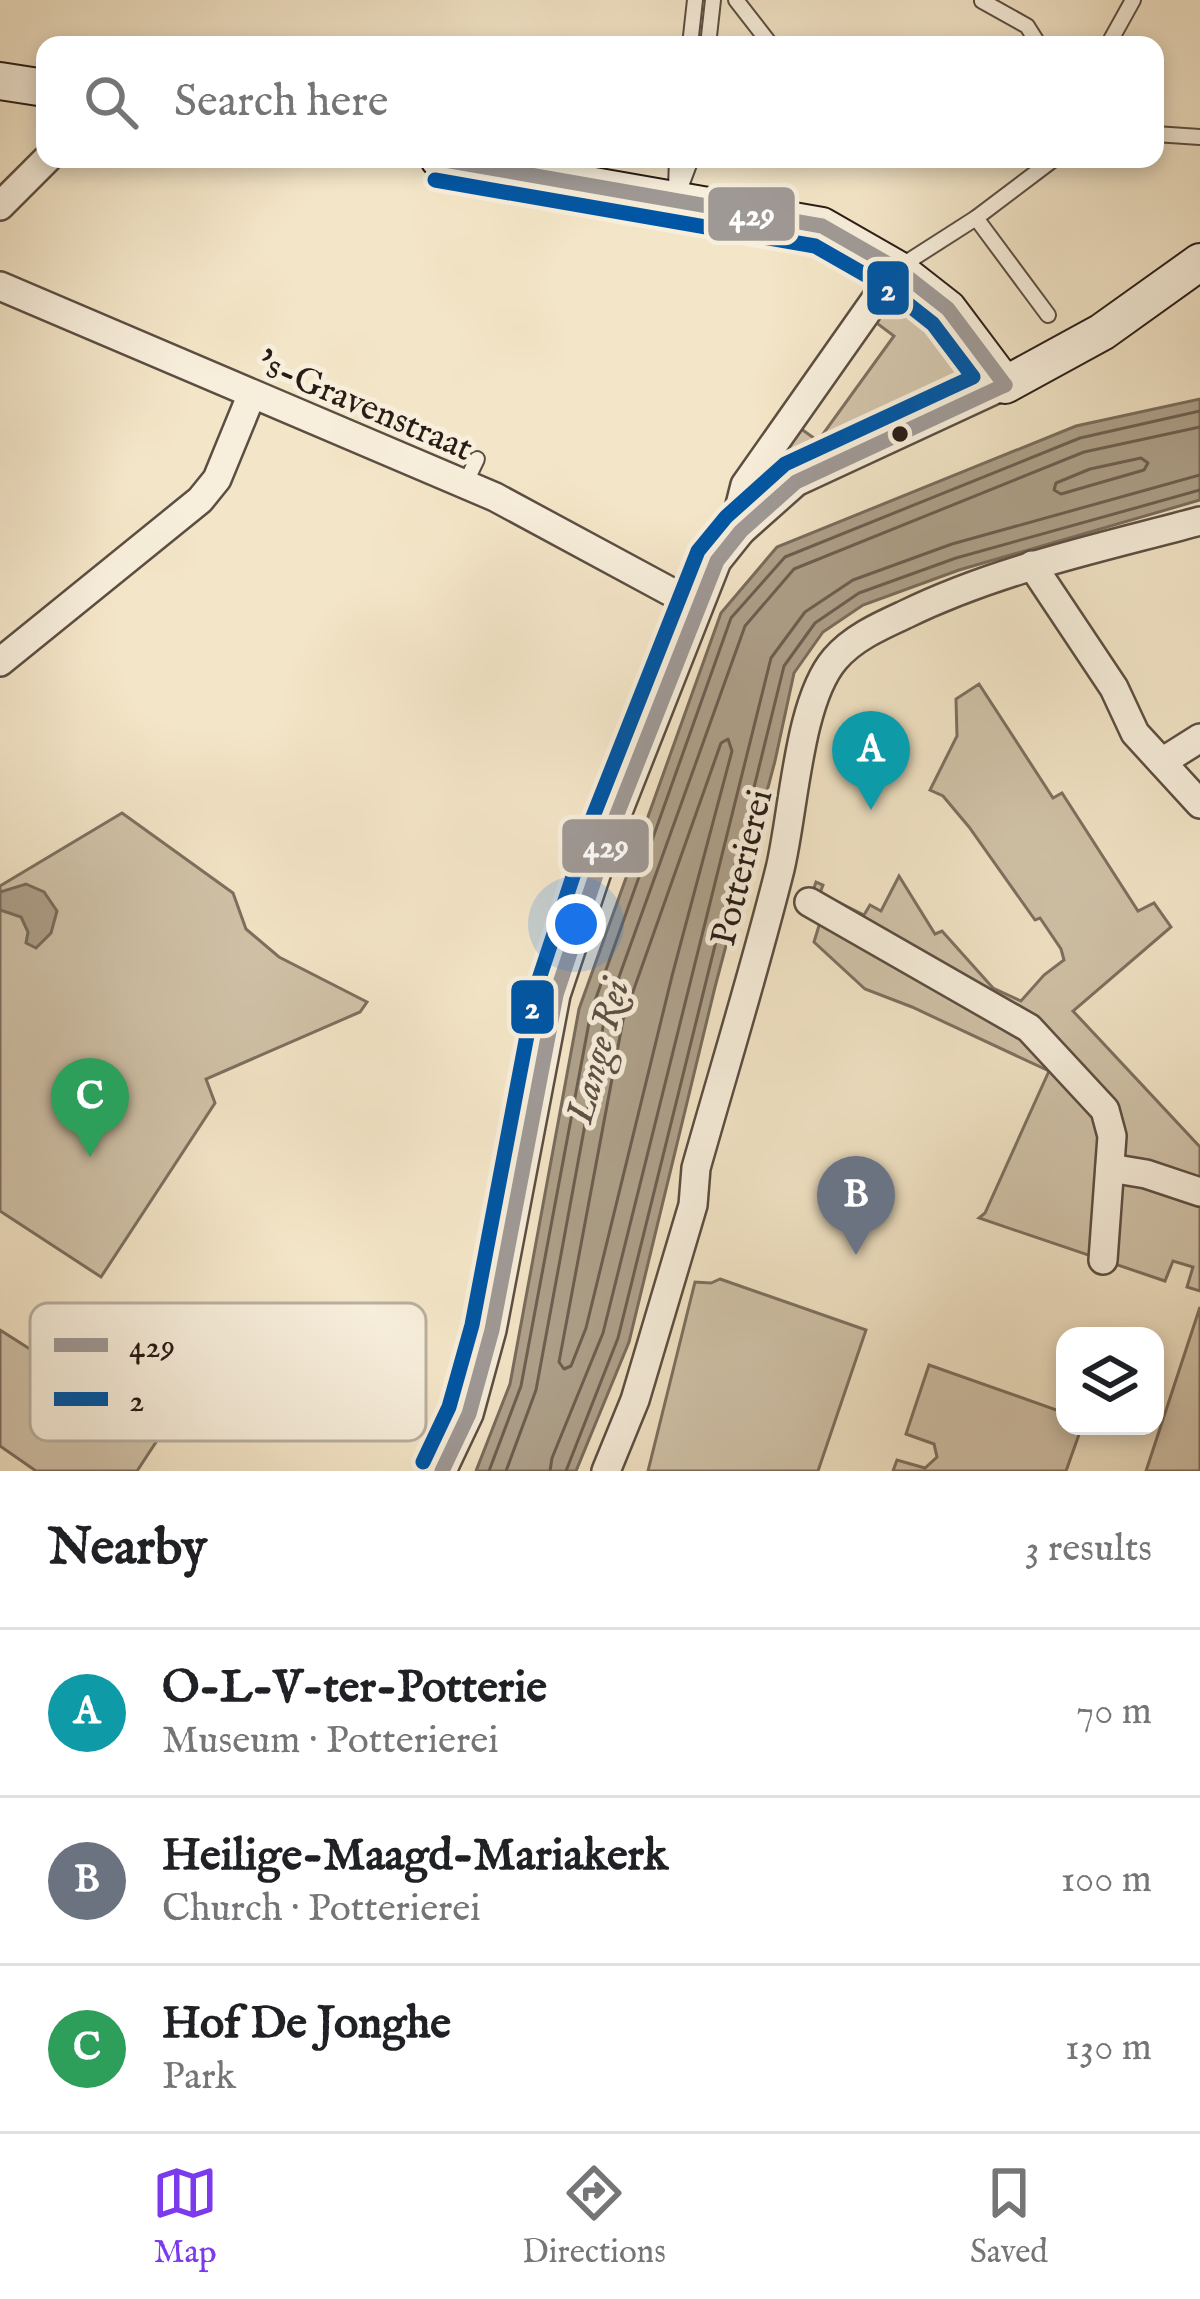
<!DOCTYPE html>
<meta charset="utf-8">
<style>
body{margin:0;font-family:"IM FELL English",serif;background:#f2f2f2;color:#202124}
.controls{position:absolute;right:36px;bottom:36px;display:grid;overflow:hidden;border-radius:24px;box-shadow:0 6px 18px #0003}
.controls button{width:108px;height:108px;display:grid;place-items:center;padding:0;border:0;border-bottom:3px solid #e0e0e0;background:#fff;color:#202124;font:60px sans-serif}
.you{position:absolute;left:576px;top:924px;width:42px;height:42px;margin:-30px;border:9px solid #fff;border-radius:50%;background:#1a73e8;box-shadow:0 0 0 18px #1a73e833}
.badge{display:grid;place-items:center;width:78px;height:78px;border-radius:50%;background:#7c3aed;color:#fff;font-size:39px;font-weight:700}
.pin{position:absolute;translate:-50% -99px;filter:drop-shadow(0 3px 6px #0008)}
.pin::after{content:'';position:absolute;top:63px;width:42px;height:36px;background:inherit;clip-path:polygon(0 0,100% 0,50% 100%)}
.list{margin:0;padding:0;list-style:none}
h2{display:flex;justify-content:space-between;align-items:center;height:156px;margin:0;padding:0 48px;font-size:51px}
h2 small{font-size:39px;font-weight:400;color:#757577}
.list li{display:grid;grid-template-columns:78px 1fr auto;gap:36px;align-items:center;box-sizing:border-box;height:168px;padding:0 48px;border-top:3px solid #e0e0e0}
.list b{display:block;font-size:45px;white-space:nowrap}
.list p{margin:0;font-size:39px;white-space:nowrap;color:#757577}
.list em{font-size:39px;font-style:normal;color:#757577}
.icon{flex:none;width:66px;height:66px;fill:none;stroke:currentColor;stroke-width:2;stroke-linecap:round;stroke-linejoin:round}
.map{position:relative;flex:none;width:1200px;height:1471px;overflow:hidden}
.search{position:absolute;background:#fff;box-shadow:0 6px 18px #0003;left:36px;right:36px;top:36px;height:132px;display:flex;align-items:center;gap:30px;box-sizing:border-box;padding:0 42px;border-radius:24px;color:#757577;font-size:45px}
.sheet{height:660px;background:#fff}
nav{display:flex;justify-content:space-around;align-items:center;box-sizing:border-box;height:168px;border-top:3px solid #e0e0e0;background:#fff;font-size:33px;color:#757577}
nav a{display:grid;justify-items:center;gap:6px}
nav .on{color:#7c3aed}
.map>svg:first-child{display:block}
.green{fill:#d1c3a9;stroke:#7d7060;stroke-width:3}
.water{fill:#aea18b;stroke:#796c5c;stroke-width:3}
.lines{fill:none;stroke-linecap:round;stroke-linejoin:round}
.shore{stroke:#6c5e50;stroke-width:3}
.lane-casing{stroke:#5c4e42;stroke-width:18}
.street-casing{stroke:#5c4e42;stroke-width:32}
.secondary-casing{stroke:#291c16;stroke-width:40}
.lane{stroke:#f7eedb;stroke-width:14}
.street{stroke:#f7eedb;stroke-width:27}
.secondary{stroke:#f7eedb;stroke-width:36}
.bus-1-casing{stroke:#f7eedb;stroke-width:24}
.bus-2-casing{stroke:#f7eedb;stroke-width:24}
.bus-1{stroke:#9f9996;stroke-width:15}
.bus-2{stroke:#0056a4;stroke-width:15}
.bus-dot{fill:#291c16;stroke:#f7eedb;stroke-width:4.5}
.labels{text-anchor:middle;stroke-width:10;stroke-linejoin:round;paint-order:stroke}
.street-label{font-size:36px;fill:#291c16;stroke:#f7eedb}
.water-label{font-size:39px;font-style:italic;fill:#5e5145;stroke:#f7eedb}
.key{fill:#f7eedb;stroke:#b9afa0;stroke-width:3}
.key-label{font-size:33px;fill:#291c16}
.line-badge{stroke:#f7eedb;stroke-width:4.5}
.badge-label{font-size:33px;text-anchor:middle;font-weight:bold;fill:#fff}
</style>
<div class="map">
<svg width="1200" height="1471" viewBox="0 0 1200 1471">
<rect width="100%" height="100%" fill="#f3e5c7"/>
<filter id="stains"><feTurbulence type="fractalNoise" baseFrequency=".00167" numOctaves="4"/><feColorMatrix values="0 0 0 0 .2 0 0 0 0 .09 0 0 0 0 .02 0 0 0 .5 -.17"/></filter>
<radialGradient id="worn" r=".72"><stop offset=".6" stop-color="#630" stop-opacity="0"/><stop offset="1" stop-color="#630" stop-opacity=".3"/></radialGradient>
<g class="green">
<path d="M890 290C916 311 955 340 959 374L810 446 777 469 773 463 797 426 818 441 894 336 870 318Z"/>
<polygon points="979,684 1053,798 1062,793 1138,911 1154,903 1171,927 1073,1011 1200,1147 1200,1291 1187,1287 1193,1267 1173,1261 1165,1281 979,1218 985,1213 1049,1071 912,1007 865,989 814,942 821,919 807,909 816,882 823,885 820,893 864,915 870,905 881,911 899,876 935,934 942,931 993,988 1021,1001 1044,975 1064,960 1061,949 1040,918 1035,920 969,827 943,796 930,790 957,736 956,699"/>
<polygon points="122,813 233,893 246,929 279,957 367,1002 360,1012 206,1079 215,1103 101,1277 0,1211 0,886"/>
<polygon points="720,1279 866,1330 818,1471 648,1471 695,1282 711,1283"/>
<polygon points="1200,1307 1200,1471 1146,1471"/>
<polygon points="0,1330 162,1433 137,1471 36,1471 0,1446"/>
<polygon points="929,1365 1065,1413 1065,1426 1082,1426 1066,1471 893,1471 897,1460 925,1468 937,1457 934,1444 906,1434"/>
</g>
<g class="water">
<polygon points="1200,399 1200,500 959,570 863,605 823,632 794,673 775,761 715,987 629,1342 576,1471 476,1471 510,1384 579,1009 721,613 777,547 1076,426"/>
<polygon points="26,884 44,892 57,911 51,933 36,948 26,943 28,932 21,917 0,910 0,892"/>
</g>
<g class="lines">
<g class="shore">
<polygon points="1141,458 1148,463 1144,470 1061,494 1054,490 1056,483 1090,469"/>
<polygon points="728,739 732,751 672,976 586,1328 571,1366 564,1369 559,1362 623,1020 721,743"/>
<polyline points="489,1471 521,1386 591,1012 731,618 785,557 1080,438 1200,411"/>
<polyline points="506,1471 536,1390 605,1016 745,626 794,569 1084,452 1200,427"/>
<polyline points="550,1471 552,1458 603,1333 771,658 805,612 853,580 952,544 1200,475"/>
<polyline points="566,1471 618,1338 784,666 815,623 859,593 956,558 1200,490"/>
</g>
<g class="lane-casing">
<g id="lane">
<polyline points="736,0 771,45"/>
<polyline points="982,1 1027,26 1039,45"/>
<polyline points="690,45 695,0"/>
<polyline points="708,45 713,0"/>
<polyline points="1108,45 1133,0"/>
<polyline points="1155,134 1200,137"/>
<polyline points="676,188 677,159"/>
<polyline points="676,199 691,159"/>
<polyline points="976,218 1048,315"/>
<polyline points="901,266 976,218 1054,159"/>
<polyline points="465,484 477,459"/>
</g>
</g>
<g class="street-casing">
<g id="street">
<polyline points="0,206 47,159"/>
<polyline points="0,286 495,497 697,606"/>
<polyline points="741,531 739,509 745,485 897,269"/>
<polyline points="1032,565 1114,688 1135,733 1200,804"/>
<polyline points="0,662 200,500 217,479 251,396"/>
<polyline points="1162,762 1200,738"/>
<polyline points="809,902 1029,1028 1105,1110 1112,1136 1103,1260"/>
<polyline points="1110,1168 1146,1174 1200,1192"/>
<polyline points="442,1471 469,1414 492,1330 556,995 612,827 717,561 741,531 796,482 1005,385"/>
<path d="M606 1471 635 1400 693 1205 696 1168C724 1069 755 969 780 869 794 811 798 702 835 659 853 638 880 626 904 615 998 569 1100 548 1200 521"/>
</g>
</g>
<g class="secondary-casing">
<g id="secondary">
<polyline points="0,81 45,88"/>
<polyline points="439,159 822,226 897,269 948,309 1005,385 1102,332 1200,262"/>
</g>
</g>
<use href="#lane" class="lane"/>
<use href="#street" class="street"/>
<use href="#secondary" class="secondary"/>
<g class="bus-1-casing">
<g id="bus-1">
<polyline points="439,159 822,226 897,269 948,309 1005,385"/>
<polyline points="442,1471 469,1414 492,1330 556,995 612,827 717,561 741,531 796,482 1005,385"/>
</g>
</g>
<g class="bus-2-casing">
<polyline id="bus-2" points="423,1462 449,1407 472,1325 536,988 592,819 698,551 726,517 785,464 973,377 933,324 885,286 815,246 435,180"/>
</g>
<use href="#bus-1" class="bus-1"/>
<use href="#bus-2" class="bus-2"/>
</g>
<circle class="bus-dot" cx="900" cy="434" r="10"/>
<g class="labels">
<g class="street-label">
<text transform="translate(366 404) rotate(23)" y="13">'s-Gravenstraat</text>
<text transform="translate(740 867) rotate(-76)" y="13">Potterierei</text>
</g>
<g class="water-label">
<text transform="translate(596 1051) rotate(-75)" y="14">Lange Rei</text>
</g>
</g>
<rect x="30" y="1303" width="396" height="138" rx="18" class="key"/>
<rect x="54" y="1338" width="54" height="14" fill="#9f9996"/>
<rect x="54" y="1392" width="54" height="14" fill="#0056a4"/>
<g class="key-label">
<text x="129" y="1357">429</text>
<text x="129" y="1411">2</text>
</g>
<g class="line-badge">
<rect x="706" y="185" width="91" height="58" rx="12" fill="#9f9996"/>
<rect x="865" y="259" width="46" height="58" rx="12" fill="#0056a4"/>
<rect x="560" y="817" width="91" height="58" rx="12" fill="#9f9996"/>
<rect x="509" y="978" width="47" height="58" rx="12" fill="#0056a4"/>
</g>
<g class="badge-label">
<text x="752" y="225">429</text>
<text x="888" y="300">2</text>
<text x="606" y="857">429</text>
<text x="532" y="1018">2</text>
</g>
<rect width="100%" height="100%" filter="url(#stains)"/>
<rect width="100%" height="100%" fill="url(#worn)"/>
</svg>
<div class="controls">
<button><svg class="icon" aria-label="layers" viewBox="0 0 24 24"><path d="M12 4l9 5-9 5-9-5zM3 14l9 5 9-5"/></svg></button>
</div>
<div class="you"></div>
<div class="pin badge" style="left:871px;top:810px;background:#0f9aa8">A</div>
<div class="pin badge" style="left:856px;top:1255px;background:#6b7280">B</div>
<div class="pin badge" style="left:90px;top:1157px;background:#2e9e5b">C</div>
<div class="search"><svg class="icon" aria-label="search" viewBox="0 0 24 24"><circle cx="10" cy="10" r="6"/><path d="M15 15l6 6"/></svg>Search here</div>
</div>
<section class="sheet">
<h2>Nearby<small>3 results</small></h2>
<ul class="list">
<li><span class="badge" style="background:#0f9aa8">A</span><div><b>O-L-V-ter-Potterie</b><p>Museum · Potterierei</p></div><em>70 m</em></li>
<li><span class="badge" style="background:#6b7280">B</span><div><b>Heilige-Maagd-Mariakerk</b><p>Church · Potterierei</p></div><em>100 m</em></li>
<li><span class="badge" style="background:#2e9e5b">C</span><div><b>Hof De Jonghe</b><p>Park</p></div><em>130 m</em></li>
</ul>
</section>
<nav>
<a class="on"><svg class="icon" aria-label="map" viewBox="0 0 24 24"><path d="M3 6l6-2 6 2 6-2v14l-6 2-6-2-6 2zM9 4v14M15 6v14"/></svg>Map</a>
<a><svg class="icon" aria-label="directions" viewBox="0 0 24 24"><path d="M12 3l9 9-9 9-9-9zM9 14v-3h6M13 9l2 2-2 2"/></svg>Directions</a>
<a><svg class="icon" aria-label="saved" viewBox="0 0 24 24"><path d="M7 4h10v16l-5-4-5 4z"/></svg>Saved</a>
</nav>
